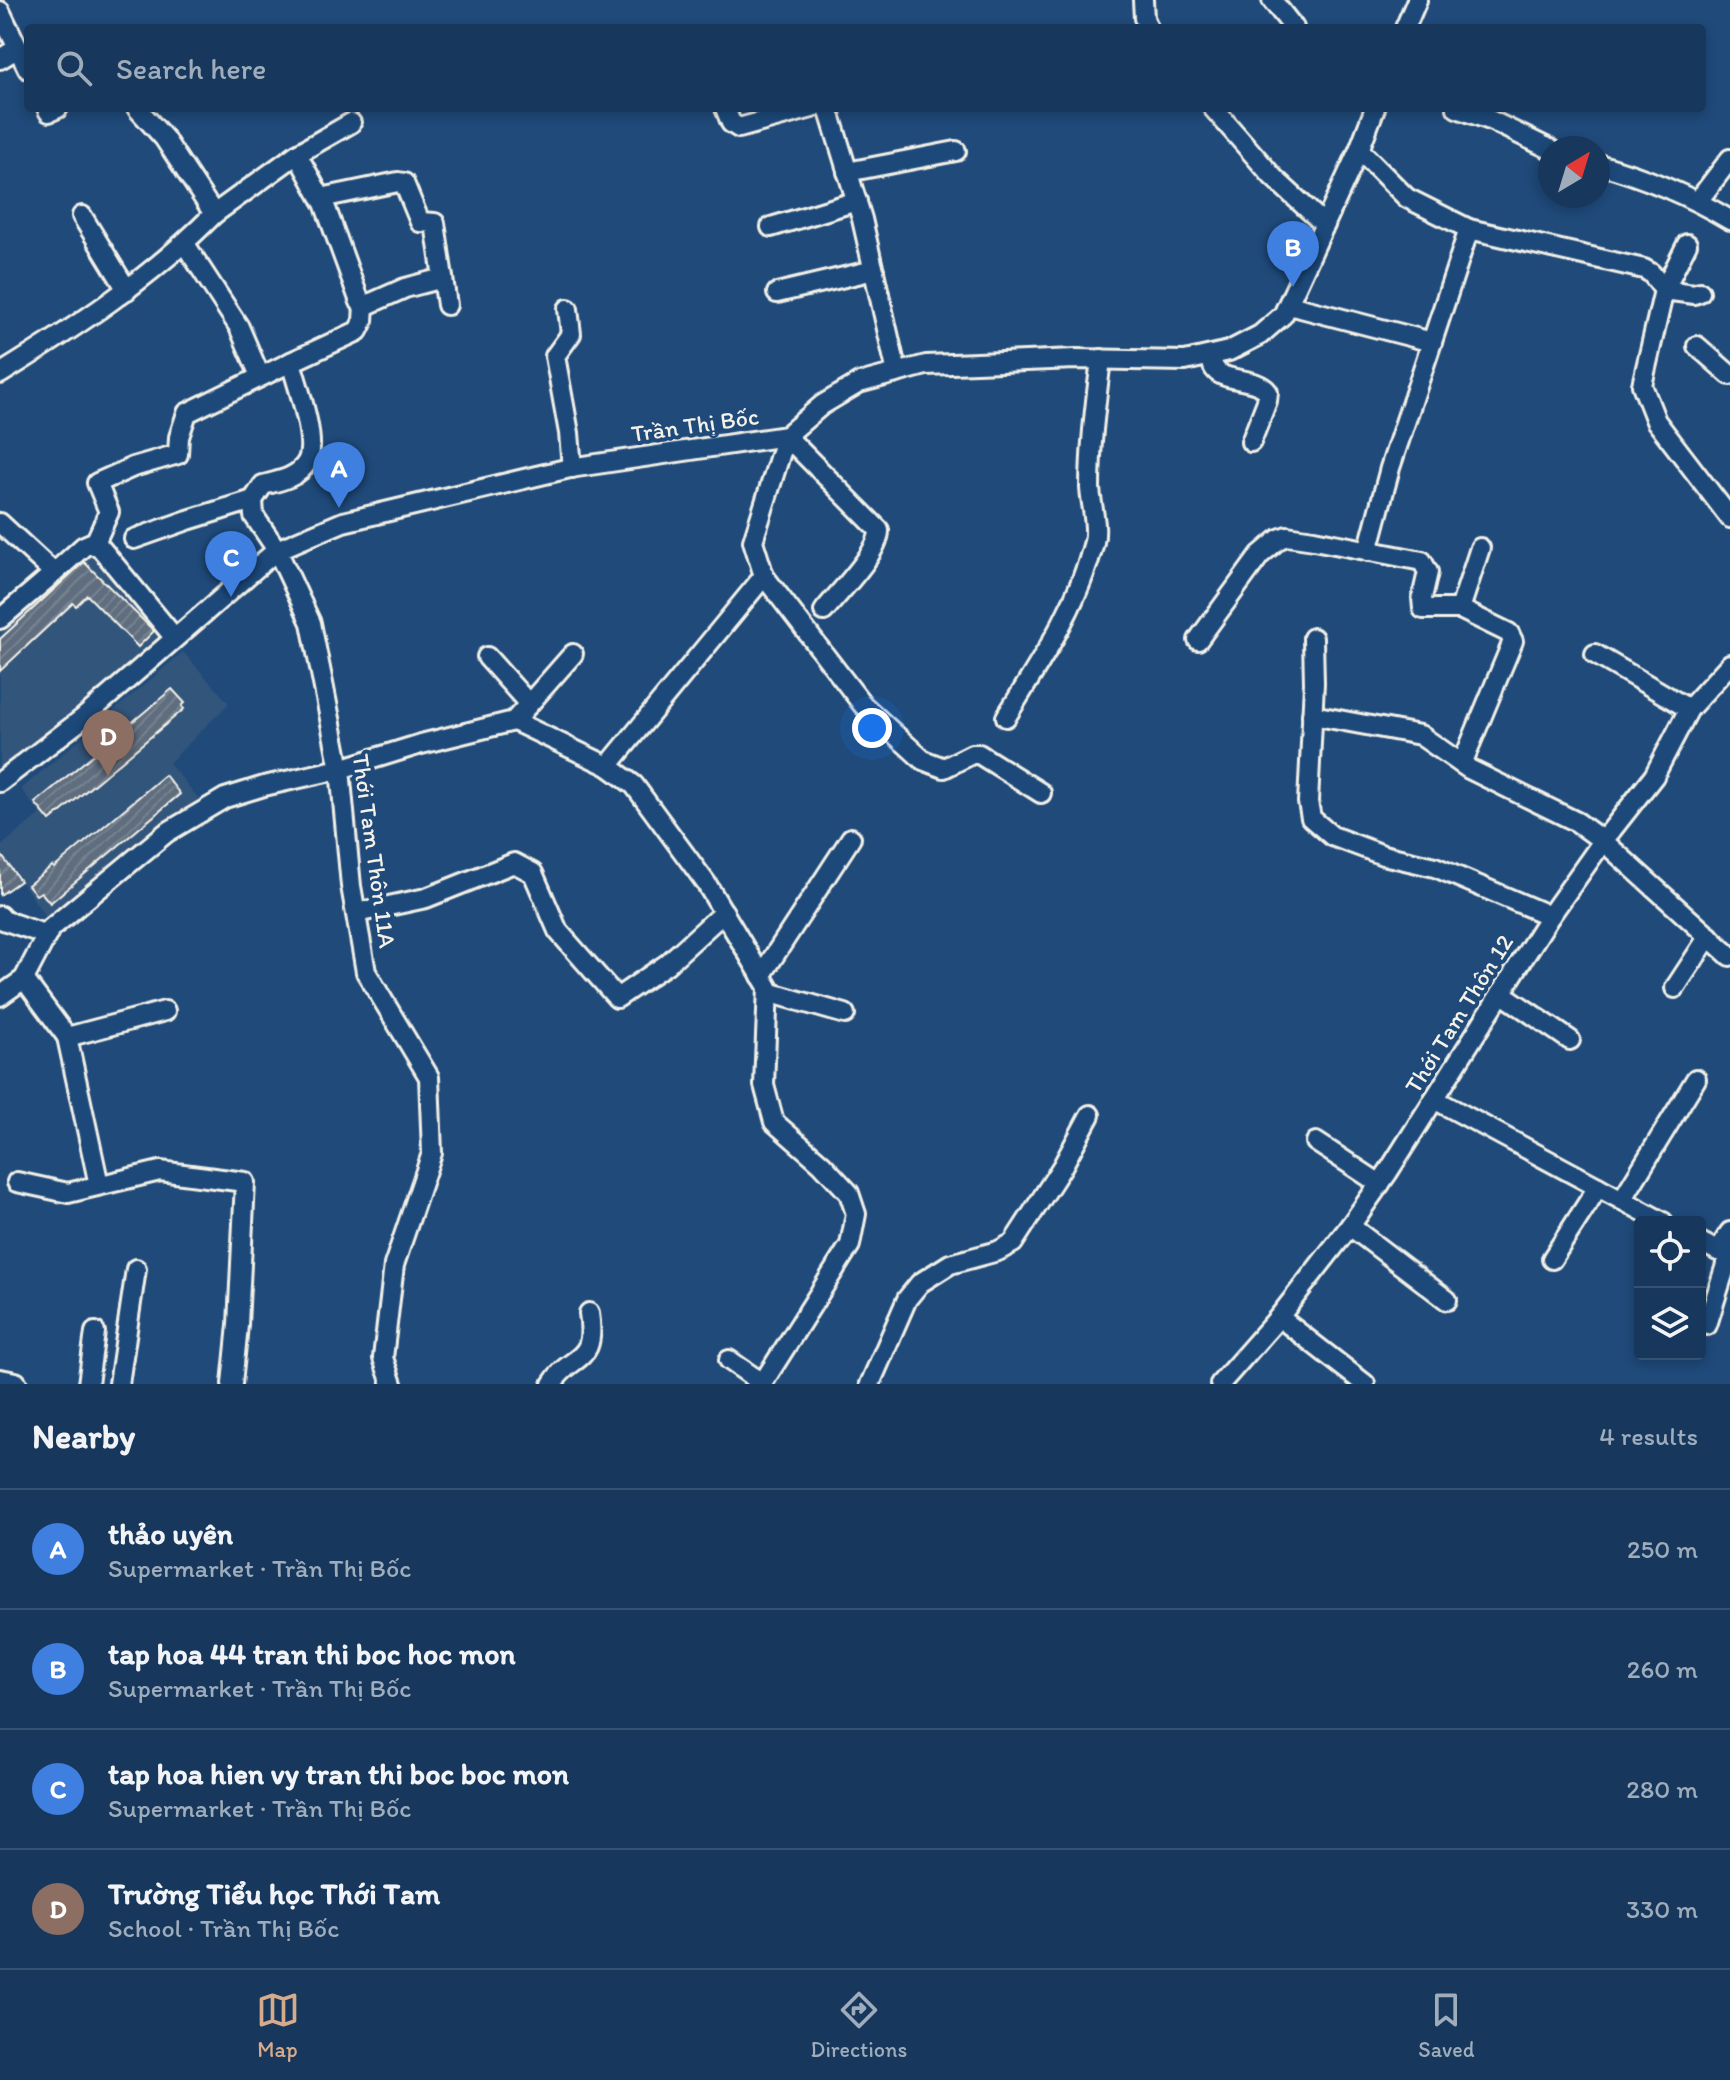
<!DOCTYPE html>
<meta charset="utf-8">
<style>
body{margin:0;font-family:Itim,sans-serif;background:#203f62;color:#f1f3f6}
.controls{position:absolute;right:24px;bottom:24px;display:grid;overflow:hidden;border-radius:8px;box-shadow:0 4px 12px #0003}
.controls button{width:72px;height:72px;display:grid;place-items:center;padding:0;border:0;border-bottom:2px solid #365272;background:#17385c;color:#f1f3f6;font:40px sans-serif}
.compass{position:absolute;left:1538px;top:136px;width:72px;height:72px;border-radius:50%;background:#17385c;box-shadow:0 4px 12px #0003;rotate:38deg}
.you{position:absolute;left:872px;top:728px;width:28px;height:28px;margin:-20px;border:6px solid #fff;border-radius:50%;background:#1a73e8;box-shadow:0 0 0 12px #1a73e833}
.badge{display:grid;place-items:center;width:52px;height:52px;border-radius:50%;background:#d6ab8b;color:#fff;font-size:26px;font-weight:700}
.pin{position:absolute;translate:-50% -66px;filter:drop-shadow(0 2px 4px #0008)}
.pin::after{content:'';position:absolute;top:42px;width:28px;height:24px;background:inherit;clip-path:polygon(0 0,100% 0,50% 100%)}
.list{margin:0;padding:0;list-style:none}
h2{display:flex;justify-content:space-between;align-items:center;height:104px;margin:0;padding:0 32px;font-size:34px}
h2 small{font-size:26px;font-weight:400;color:#9eacbb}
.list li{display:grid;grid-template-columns:52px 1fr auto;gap:24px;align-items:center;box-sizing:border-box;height:120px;padding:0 32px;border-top:2px solid #365272}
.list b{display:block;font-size:30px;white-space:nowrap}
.list p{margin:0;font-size:26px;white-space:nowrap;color:#9eacbb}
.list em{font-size:26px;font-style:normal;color:#9eacbb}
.icon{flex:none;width:44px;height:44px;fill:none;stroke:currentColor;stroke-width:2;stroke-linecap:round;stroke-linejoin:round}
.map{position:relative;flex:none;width:1730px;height:1384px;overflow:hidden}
.search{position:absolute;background:#17385c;box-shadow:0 4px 12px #0003;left:24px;right:24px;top:24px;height:88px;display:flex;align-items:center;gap:20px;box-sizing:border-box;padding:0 28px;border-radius:8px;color:#9eacbb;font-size:30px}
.sheet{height:584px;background:#17385c}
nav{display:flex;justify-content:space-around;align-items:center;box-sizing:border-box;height:112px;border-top:2px solid #365272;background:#17385c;font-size:22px;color:#9eacbb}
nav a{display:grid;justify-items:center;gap:4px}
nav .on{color:#d6ab8b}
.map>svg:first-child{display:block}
.built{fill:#32547b}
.building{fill:url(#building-hatch);stroke:#f4f1e8;stroke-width:2}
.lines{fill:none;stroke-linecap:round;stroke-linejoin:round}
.minor-casing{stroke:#f4f1e8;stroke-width:24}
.major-casing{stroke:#f4f1e8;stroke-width:28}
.minor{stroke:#1f4a7a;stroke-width:18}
.major{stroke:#1f4a7a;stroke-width:22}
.labels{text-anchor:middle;stroke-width:8;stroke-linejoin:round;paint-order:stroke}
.street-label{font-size:24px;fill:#f4f1e8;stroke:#1f4a7a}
</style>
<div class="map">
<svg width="1730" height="1384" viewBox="0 0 1730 1384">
<defs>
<pattern id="building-hatch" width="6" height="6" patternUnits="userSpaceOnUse" patternTransform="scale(2)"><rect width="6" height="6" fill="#5e6d7e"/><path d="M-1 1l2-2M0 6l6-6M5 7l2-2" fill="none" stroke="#768290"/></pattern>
</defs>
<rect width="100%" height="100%" fill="#1f4a7a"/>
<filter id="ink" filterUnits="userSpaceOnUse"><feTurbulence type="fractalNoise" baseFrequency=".0125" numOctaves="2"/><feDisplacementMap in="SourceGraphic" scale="16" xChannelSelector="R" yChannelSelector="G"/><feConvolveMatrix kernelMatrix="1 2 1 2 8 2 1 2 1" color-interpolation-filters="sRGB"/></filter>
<g filter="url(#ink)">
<g class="built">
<polygon points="90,553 158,629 161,638 77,709 0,770 0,623 81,554"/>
<polygon points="183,652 229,703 169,763 199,799 133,847 46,918 0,850 0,847 40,814 21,789"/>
</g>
<g class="building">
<polygon points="84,562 154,631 138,647 87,595 76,606 73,603 0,671 0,639"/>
<polygon points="172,689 185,703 182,706 184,709 50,821 35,803"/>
<polygon points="165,775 180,794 50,903 41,892 36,895 28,885 52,866 54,868"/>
<polygon points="0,853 20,881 0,895"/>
</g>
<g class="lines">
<g class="minor-casing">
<g id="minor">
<polyline points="1143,0 1144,18 1148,28"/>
<polyline points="1272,0 1294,28"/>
<polyline points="0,11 28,69"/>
<polyline points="1405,28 1417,0"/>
<polyline points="0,59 18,48"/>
<polyline points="47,108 49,112 58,108"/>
<polyline points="725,108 731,123 739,128 812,108"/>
<polyline points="828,108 862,219 897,373"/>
<polyline points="1213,108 1273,177 1325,225"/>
<polyline points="1457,108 1490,120 1550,149"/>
<polyline points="1359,150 1407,198 1469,229 1644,269 1651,273 1664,290 1642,385 1656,421 1730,518"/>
<polyline points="297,154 351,123"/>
<path d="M1598 164C1645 177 1688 195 1730 220"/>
<polyline points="847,172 956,151"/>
<polyline points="1698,201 1730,159"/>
<polyline points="214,214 297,154 321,198 324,203 360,302 369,304 405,288 443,278 435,223 420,222 404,183 398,182 321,198"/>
<polyline points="82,216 127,290"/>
<polyline points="771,227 857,201"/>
<polyline points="185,244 239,327 260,376"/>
<polyline points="1687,244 1664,290 1694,294 1700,292"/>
<polyline points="443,278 447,305"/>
<polyline points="777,293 874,270"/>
<path d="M364 305 363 321 358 331 291 362C297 385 318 441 307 462 298 478 279 481 263 485L253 500 254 516 277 550 311 623 340 769 351 886 366 972 429 1077 432 1153 394 1265 383 1358 392 1384"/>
<polyline points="1289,305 1432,342 1390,468 1368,551"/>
<polyline points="568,309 571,334 555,356 569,433 572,468"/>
<polyline points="1432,342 1469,229"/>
<polyline points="1697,346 1730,375"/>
<path d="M1212 356C1209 387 1254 373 1268 392L1267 401 1251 442"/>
<path d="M0 374C76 327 151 278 214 214L164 138 137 108"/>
<polyline points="0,523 54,573 84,546 91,543 99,546 174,637"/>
<polyline points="134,539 188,520 253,500"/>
<polyline points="94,545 109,512 97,483 133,467 178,454 179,437 187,413 291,362"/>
<polyline points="1460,609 1480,548"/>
<path d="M824 611C838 593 880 552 879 530L786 436 753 541 764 576 863 705 923 760 944 768 972 754H979L1041 793"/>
<polyline points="0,619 54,573"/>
<polyline points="1313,638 1314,683 1308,802 1311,818 1332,836 1383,855 1435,867 1550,916"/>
<polyline points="1198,640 1260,555 1279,539 1287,536 1314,540 1422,561 1428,572 1422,598 1423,609 1460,609 1509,633 1513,641 1462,764"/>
<polyline points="1595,654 1689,709"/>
<polyline points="487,657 529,704"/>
<polyline points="1312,715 1420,735 1469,769 1577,822 1603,841 1730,956"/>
<path d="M1006 717C1040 662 1078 606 1094 542 1098 526 1091 505 1090 488 1090 445 1096 402 1101 359"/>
<polyline points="514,721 573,654"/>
<polyline points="608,766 764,576"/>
<polyline points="0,782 82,719 277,550 343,522 570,468 786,436 822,405 859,383 926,365 1076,359 1185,361 1229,351 1260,335 1283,315 1359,150 1375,108"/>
<polyline points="356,913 426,898 514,863 533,873 558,931 617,998 667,964 724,912"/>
<polyline points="0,916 3,920 47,935"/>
<polyline points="761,976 851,838"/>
<polyline points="24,979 67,1037 165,1011"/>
<polyline points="1675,988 1709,936"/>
<polyline points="768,992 845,1014"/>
<polyline points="1501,993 1570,1040"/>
<polyline points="0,996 24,979 50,929 166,833 225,798 264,786 340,769 421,744 514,721 608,766 634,785 706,883 768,987 764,1085 774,1122 822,1164 849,1193 856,1214 850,1245 762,1384"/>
<polyline points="67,1037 99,1185"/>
<polyline points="1434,1099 1663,1222"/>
<polyline points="1316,1142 1380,1184"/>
<polyline points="17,1182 68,1193 160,1171 245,1182 238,1325 232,1384"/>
<polyline points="1622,1200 1696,1079"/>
<polyline points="1350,1226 1447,1300"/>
<polyline points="1700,1242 1718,1251 1730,1251"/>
<polyline points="1718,1251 1730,1232"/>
<polyline points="1552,1259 1598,1187"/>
<polyline points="1279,1317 1365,1384"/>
<polyline points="1707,1325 1730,1252"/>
<polyline points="729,1360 762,1383"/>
<polyline points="88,1384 95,1332"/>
<polyline points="119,1384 136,1269"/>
<path d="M552 1384C571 1352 597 1366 589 1313"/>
<polyline points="870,1384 907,1299 920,1283 950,1264 998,1251 1013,1243 1062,1167 1090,1115"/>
<polyline points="1220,1384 1279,1317 1350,1226 1388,1172 1550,916 1603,841 1654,776 1689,709 1730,664"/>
</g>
</g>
<g class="major-casing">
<polyline id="major" points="0,1381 15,1384"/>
</g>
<use href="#minor" class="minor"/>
<use href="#major" class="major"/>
</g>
</g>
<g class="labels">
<g class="street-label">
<text transform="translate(695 425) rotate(-8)" y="8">Trần Thị Bốc</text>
<text transform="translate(374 851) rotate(82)" y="8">Thới Tam Thôn 11A</text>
<text transform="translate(1459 1014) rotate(-58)" y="8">Thới Tam Thôn 12</text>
</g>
</g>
</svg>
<div class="controls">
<button><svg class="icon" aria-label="locate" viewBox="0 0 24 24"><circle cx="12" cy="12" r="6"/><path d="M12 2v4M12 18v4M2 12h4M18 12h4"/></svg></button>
<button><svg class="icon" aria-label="layers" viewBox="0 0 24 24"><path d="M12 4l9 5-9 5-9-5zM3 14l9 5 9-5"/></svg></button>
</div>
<svg class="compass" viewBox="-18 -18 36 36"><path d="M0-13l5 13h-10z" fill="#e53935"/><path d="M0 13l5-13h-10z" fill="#9eacbb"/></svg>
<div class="you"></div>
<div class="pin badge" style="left:339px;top:508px;background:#3f7fe0">A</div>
<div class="pin badge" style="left:1293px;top:287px;background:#3f7fe0">B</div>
<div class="pin badge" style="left:231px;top:597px;background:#3f7fe0">C</div>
<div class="pin badge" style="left:108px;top:776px;background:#8d6e63">D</div>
<div class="search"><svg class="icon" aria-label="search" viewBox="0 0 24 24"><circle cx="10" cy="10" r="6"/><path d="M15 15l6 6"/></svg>Search here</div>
</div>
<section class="sheet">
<h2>Nearby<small>4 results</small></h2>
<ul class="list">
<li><span class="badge" style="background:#3f7fe0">A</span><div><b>thảo uyên</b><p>Supermarket · Trần Thị Bốc</p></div><em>250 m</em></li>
<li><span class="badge" style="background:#3f7fe0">B</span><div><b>tap hoa 44 tran thi boc hoc mon</b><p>Supermarket · Trần Thị Bốc</p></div><em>260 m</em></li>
<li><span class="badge" style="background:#3f7fe0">C</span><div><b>tap hoa hien vy tran thi boc boc mon</b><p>Supermarket · Trần Thị Bốc</p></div><em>280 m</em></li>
<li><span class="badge" style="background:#8d6e63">D</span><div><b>Trường Tiểu học Thới Tam</b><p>School · Trần Thị Bốc</p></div><em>330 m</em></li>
</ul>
</section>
<nav>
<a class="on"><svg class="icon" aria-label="map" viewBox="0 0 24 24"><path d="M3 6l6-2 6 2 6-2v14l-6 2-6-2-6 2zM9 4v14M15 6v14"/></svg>Map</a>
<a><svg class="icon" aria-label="directions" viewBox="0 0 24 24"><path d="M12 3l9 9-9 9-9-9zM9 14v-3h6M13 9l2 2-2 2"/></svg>Directions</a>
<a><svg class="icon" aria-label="saved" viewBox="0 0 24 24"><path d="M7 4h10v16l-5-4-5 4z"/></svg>Saved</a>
</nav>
